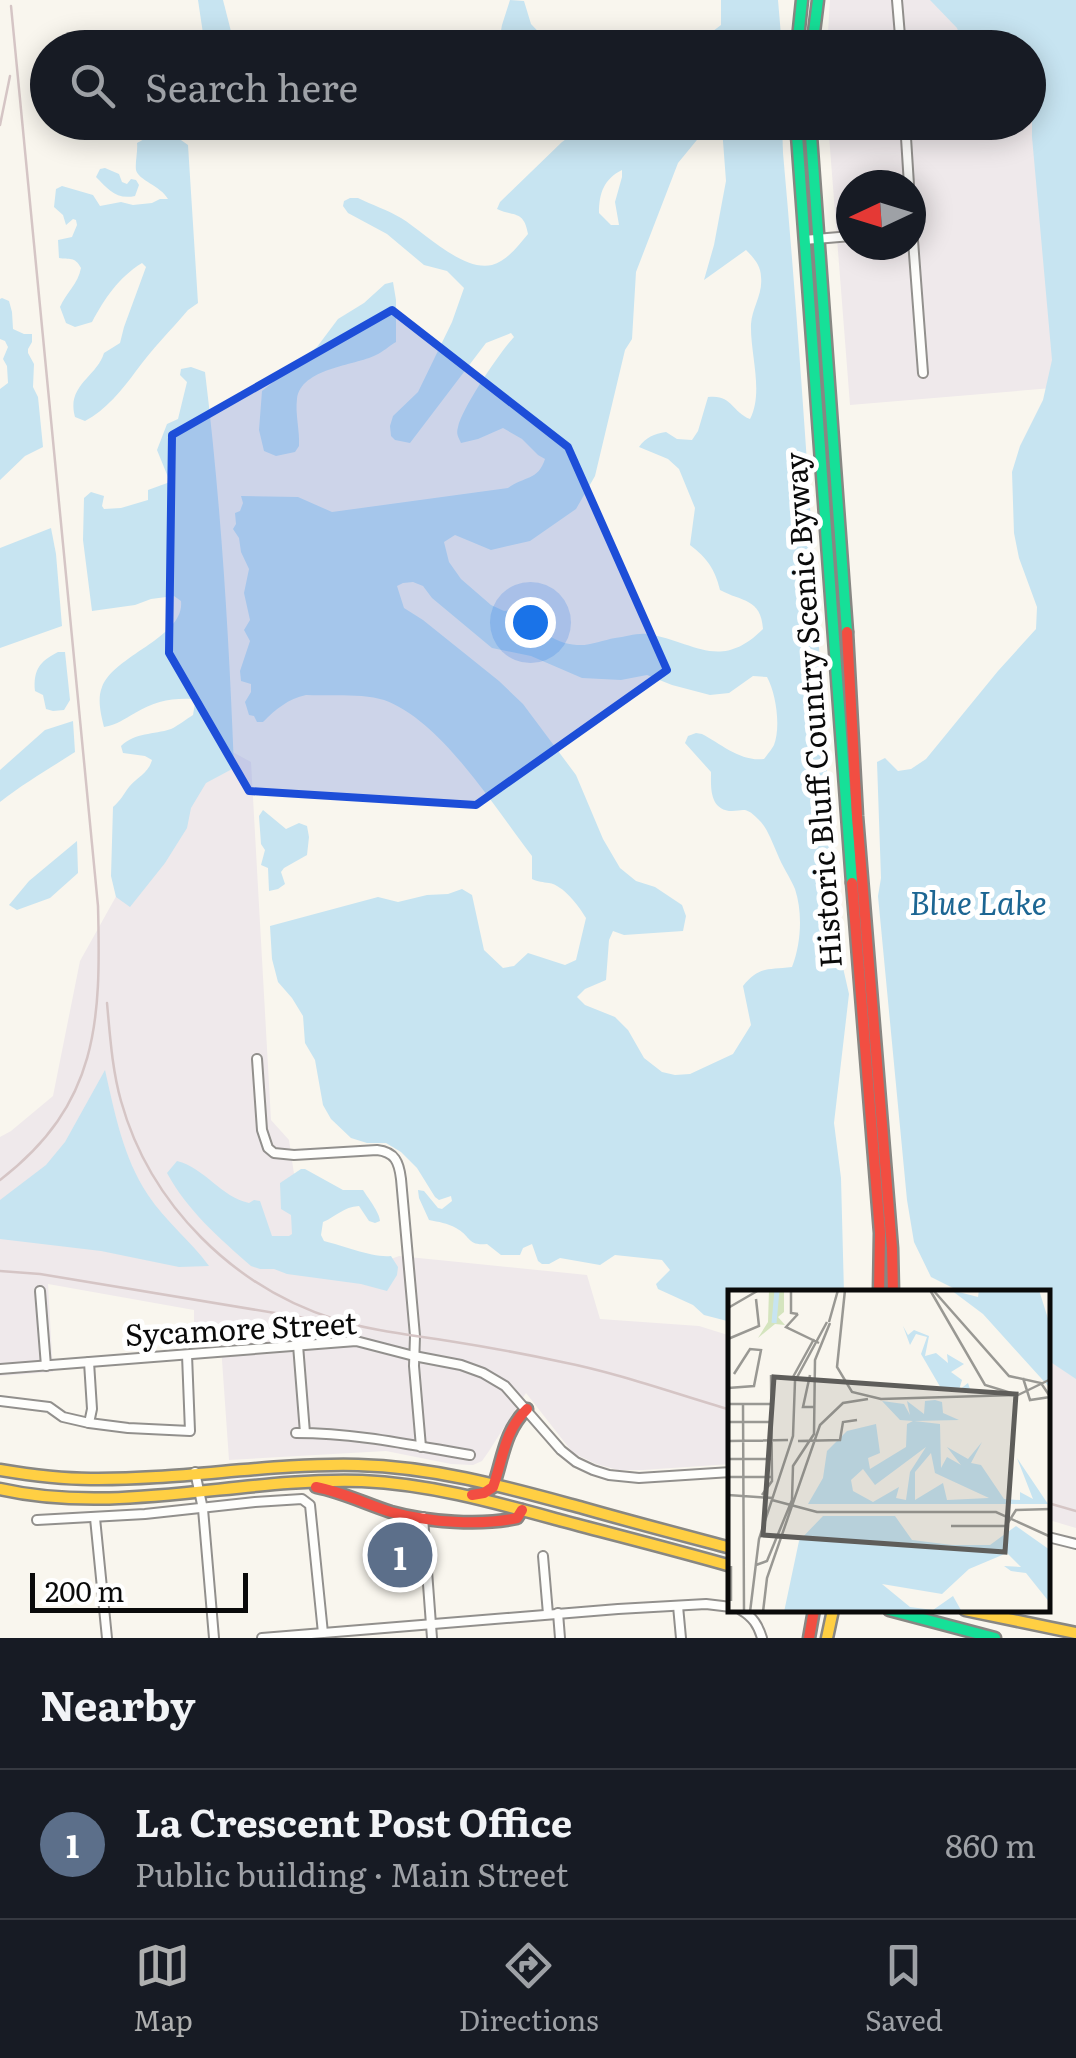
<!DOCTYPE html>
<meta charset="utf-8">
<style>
body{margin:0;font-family:Literata,serif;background:#242831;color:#f1f3f6}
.compass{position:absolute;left:836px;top:170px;width:90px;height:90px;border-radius:50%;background:#171b24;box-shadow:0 5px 25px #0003;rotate:266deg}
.scale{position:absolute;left:30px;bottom:25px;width:218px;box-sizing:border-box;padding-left:10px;border:5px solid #0a0a0a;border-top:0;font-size:28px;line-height:35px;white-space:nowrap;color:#0a0a0a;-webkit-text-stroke:8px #fff;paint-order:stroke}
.you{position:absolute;left:530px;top:622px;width:35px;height:35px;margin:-25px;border:8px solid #fff;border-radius:50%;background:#1a73e8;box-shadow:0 0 0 15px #1a73e833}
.badge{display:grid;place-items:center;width:65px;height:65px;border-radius:50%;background:#afb0b0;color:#fff;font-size:32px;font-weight:700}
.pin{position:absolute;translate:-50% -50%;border:5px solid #fff;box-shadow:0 2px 10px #0006}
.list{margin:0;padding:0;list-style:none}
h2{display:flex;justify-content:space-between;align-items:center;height:130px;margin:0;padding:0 40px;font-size:42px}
h2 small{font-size:32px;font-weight:400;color:#9ea1a6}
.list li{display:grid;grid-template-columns:65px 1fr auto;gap:30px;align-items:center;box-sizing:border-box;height:150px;padding:0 40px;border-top:2px solid #363941}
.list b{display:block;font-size:38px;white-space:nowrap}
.list p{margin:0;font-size:32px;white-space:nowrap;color:#9ea1a6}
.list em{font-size:32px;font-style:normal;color:#9ea1a6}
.icon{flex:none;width:55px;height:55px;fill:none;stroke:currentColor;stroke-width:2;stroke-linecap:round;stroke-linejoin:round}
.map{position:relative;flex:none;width:1076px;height:1638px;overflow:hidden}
.search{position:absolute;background:#171b24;box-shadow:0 5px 25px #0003;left:30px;right:30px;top:30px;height:110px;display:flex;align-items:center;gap:25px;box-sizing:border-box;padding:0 35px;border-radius:55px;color:#9ea1a6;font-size:38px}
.sheet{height:280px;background:#171b24}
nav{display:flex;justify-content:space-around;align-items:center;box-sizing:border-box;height:140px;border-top:2px solid #363941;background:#171b24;font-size:28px;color:#9ea1a6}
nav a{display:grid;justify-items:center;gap:5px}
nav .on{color:#afb0b0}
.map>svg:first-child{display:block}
.industrial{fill:#efe9eb;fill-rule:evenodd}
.water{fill:#c7e4f1;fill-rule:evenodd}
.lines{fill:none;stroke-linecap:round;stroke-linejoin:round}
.street-casing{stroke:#92908d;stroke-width:12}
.fast-casing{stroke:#888783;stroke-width:15}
.slow-casing{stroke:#888783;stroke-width:15}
.jam-casing{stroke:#888783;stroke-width:15}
.street{stroke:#fefefc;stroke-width:8}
.fast{stroke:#16e098;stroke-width:10}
.slow{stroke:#ffcf43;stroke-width:10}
.jam{stroke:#f24e42;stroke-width:10}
.rail{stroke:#d5c5c5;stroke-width:2.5}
.marked{fill:#1d4ed8;fill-opacity:0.2;stroke:#1d4ed8;stroke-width:8;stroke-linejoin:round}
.labels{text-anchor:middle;stroke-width:10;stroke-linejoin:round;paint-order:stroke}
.street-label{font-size:30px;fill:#0a0a0a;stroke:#fff}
.water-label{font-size:32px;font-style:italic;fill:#1c6693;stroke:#fff}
.inset-river{fill:none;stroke:#c7e4f1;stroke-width:5}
.inset-road{fill:none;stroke:#999893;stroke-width:2.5}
.view{fill:#5e5d5a;fill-opacity:0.15;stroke:#5e5d5a;stroke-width:5}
.inset-edge{fill:none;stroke:#0a0a0a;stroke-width:5}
</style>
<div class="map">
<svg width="1076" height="1638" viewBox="0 0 1076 1638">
<rect width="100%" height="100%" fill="#f9f6ee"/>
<g class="industrial">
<path d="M830 0H998L1076 73V386L850 405 828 123 1028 122V48H827ZM851 185H911V245H851Z"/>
<polygon points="205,737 251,762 271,1120 289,1140 305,1248 370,1267 399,1256 587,1275 600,1319 699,1326 731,1336 731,1464 643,1470 618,1470 596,1464 573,1453 526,1393 489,1451 482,1461 473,1465 451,1464 386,1451 229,1460 221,1346 194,1347 194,1310 48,1284 53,1372 0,1376 0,1137 11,1131 53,1096 80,961"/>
<polygon points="1048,1296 1076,1311 1076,1528 1049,1520"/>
</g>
<g class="water">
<polygon points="198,0 223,0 235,47 205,47"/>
<polygon points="510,0 524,1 531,24 553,47 498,47 502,25"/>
<polygon points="721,0 778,0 782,47 692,47 721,25"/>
<polygon points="930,0 1076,0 1076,1379 1049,1361 1048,1293 963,1293 931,1277 914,1242 907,1200 878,896 881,878 877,762 885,758 898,771 911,769 926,759 998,671 1036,629 1037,607 1019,558 1014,533 1012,472 1020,446 1043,400 1052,360 1032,137 1032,102 1029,100 1028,48 964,47 957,28"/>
<path d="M590 122 782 123 783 153C807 418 820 684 839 950L849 994 834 1123 841 1178 844 1293H731V1322L704 1315 693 1305 658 1289 656 1284 670 1270 662 1260 615 1255 600 1265 560 1258 549 1264H542L538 1261 532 1244 523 1248 520 1255H501L487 1244C467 1246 471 1236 456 1228 447 1223 439 1222 429 1220L419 1198 418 1190 424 1191 438 1208 442 1209 452 1201 451 1196 439 1200 435 1197 417 1168 401 1152 386 1143H367L351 1138 331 1119 323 1105 315 1060 305 1043 303 1016 292 998 278 982 272 959 270 926 378 897 398 902 427 895 448 894 462 889 472 895 484 950 503 968 514 966 528 953 565 965 576 960 586 918C579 906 563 885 549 883 543 882 538 882 532 879V856C494 807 442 721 384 700 363 693 329 696 306 695 288 699 276 709 263 722H257L254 716 249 715 245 702 251 692V684L241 681 240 671 250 641 244 630 250 620 244 593 249 569 241 552 239 538 233 529 236 524 235 513 240 511 243 503 241 496 298 497 332 512 508 488C524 476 538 481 545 459L538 455 522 439 503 428 478 439 461 443C458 436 456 434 458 427 462 408 500 352 514 337L511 333 486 343 410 443 395 440 391 436 390 426 393 416 418 392 452 322 464 288 447 271 424 265 387 234 348 213 343 206 344 201 350 198H358C372 205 388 210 401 218 424 232 463 272 492 265 507 261 519 245 528 234 524 210 514 217 497 209L500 202 562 142ZM722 128 726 181 714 245 704 280 746 250C754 258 761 266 761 277 763 294 752 308 751 324 750 354 764 392 750 419 731 411 732 394 708 397L698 431 692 440 677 439 666 432C654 434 646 437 639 447L668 459 679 469 695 508 690 545C707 558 715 569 720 590 742 602 761 598 763 629 719 673 693 640 646 634 637 633 625 637 615 638 603 640 590 646 577 645 553 644 534 625 519 609L504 611 491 605 461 579 449 562 444 542 455 535 491 550 530 541 576 509 595 476 625 350 632 339 636 272 678 163 701 135ZM622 170V177L615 202 619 225H611L599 213C599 193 604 179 622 170ZM413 582 423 586 432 598 492 648 531 656 582 678 621 680 647 675 672 685 710 695 729 693 753 676 767 677C776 693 781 727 774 745 772 749 767 755 764 759 741 762 721 744 702 734L696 733 688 736 685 743 711 772C711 786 709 808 729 811 743 812 744 805 758 819 767 827 772 842 777 853 782 866 790 877 795 889 803 913 801 944 792 967 768 970 759 966 743 986L751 1025 733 1054 690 1074 675 1075 662 1072 644 1058 628 1030 615 1017 585 1005 577 997 585 989 606 980 609 940 613 931 624 935 683 931 686 916 682 905 655 887 636 881 620 868 603 839 576 775 523 704 499 681 423 620 404 608 397 586 403 583Z"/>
<path d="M171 133 188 145 198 303 188 310C171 330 152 349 136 371 122 390 106 410 85 421L75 417C66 385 97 377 104 353L120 343 124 327 146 267 142 263C118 278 105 298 92 322L75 327 66 323 60 307C66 293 78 284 81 268 75 256 69 260 59 258L58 240 72 237 77 225 76 220 73 219 66 225 63 215 54 207 56 189 62 186 93 195 100 206 121 202 133 205 152 203 160 199H168C161 186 138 180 136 170 135 162 138 151 137 143L148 137Z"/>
<path d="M105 168 119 174 122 182 127 184 131 179 136 180 139 185 135 196C116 200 108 189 96 177L100 169Z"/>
<path d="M393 282 396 300V342C389 346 383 352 376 355 354 366 301 368 297 399 295 414 300 431 299 446L295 452 276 456 264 451 259 430 262 391 317 347 338 319 364 303 385 284Z"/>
<polygon points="2,298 9,301 12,312 13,329 24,334 32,334 32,342 28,349 28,353 34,364 33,387 38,397 43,447 25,456 0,480 0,389 8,383 7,366 3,359 8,347 5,341 0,339 0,299"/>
<path d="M191 367 205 372C221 504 229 635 234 768L206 783 191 808 187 828 165 863 130 907 116 897 111 876 113 807C121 800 123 795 129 787 138 776 148 774 152 760L145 756 123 753 121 746C136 732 153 735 171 729 178 726 186 719 193 715L195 703 192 699C170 698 154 702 135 713 124 719 117 725 104 727 101 715 97 699 102 687 114 655 185 637 181 601L174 596 151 599 135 605 92 611 83 540 84 498 91 492 104 496 102 506 104 509 121 508 148 500V490L170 482 157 450 167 424 178 419 187 382 180 375 181 369Z"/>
<polygon points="51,528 56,554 62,626 0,648 0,548"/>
<path d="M58 652H65L70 700 64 710 53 711 46 709 43 695 35 691C33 670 40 661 58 652Z"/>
<path d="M73 721 75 752C49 769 24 783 0 802V770L45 730Z"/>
<polygon points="263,810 286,829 299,823 307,826 309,837 307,855 284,868 281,872 285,884 278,889 269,891 268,868 261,865 265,850 261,844 259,816"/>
<polygon points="77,841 78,873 50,898 17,910 9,905 29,881"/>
<path d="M105 1070C115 1114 123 1157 148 1195 165 1221 191 1241 209 1266L179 1267 101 1251 0 1239V1200L46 1165 65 1142Z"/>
<path d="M177 1161C205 1168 221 1197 249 1203L254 1200 260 1201 272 1236H289L292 1234 291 1215 281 1209 280 1183 301 1169H305L343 1190H363C368 1198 380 1213 380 1221L375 1223 369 1221 359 1206C343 1207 337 1216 323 1222L321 1235 324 1241C344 1246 373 1258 391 1256L398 1267 397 1275 387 1291 361 1284 287 1274 274 1269H260L251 1266C219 1238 187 1210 167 1173Z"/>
</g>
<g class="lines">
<g class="street-casing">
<g id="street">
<polyline points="897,0 901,48"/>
<polyline points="905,122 909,185"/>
<polyline points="911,214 923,373"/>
<polyline points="804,240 851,236"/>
<path d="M257 1059 262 1130 268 1148 274 1153 294 1155 377 1150C395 1152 399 1162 401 1179L415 1336 414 1366 421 1447"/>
<polyline points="40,1291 46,1366"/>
<polyline points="298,1345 305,1433"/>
<polyline points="0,1369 356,1341 414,1356 461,1365 483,1373 505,1386 561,1450 576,1462 593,1470 609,1475 639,1478 731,1472"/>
<polyline points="0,1401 49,1407 63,1417 89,1423 128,1428 190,1431 187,1355"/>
<polyline points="89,1423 92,1409 89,1362"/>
<path d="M296 1433C357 1433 411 1445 470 1455"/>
<polyline points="195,1472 203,1509 214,1638"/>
<polyline points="423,1517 432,1638"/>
<polyline points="95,1518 107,1638"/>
<polyline points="37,1520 145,1514 255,1502 302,1499 310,1505 323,1633"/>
<polyline points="1048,1537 1076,1544"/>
<polyline points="543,1556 548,1614"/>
<polyline points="678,1606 681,1638"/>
<path d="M741 1610C753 1617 758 1625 762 1638"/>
<polyline points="558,1613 560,1638"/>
<polyline points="262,1638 618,1609 706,1604 731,1607"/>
</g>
</g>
<g class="fast-casing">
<g id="fast">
<polyline points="797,48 802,0"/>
<polyline points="812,48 818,0"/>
<polyline points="796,122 852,883"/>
<polyline points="810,122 847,632"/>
<polyline points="889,1610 995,1638"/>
</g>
</g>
<g class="slow-casing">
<g id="slow">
<path d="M0 1470C30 1475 60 1479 91 1479 181 1480 269 1463 358 1465 436 1467 509 1488 583 1508 632 1522 682 1535 731 1548"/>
<path d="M0 1489C119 1516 242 1477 362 1481 431 1484 497 1503 563 1521 619 1536 675 1550 731 1566"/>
<polyline points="965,1610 1076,1633"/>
<polyline points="827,1638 833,1610"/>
</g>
</g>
<g class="jam-casing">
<g id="jam">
<polyline points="847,632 857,816 892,1248 893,1293"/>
<polyline points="852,883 880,1233 879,1293"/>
<path d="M316 1487C342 1492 366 1504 391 1512 427 1522 481 1526 517 1518L522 1510"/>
<path d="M472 1495 484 1493 493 1487C503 1459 504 1431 527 1409"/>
<polyline points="809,1638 814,1610"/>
</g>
</g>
<use href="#street" class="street"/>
<use href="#fast" class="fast"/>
<use href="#slow" class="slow"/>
<use href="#jam" class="jam"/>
<g class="rail">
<polyline points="0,125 10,76"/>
<path d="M107 1003C110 1035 112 1069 121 1101 150 1205 234 1288 337 1320 373 1331 412 1335 449 1341 487 1347 525 1354 562 1362 618 1373 676 1394 731 1410"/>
<path d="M0 1180C99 1104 101 1021 98 906L11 6"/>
<polyline points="0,1271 40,1274 311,1319"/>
<polyline points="1048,1503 1076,1511"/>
</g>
</g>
<path class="marked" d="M392 310 568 447 667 670 476 805 249 791 169 653 172 435Z"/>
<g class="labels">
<g class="street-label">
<text transform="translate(814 710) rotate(-94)" y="10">Historic Bluff Country Scenic Byway</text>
<text transform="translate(241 1330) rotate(-3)" y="10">Sycamore Street</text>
</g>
<g class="water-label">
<text x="978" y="915">Blue Lake</text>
</g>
</g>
<g transform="translate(728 1290)">
<rect width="322" height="322" fill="#f9f6ee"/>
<path d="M41 0H56V22L50 27 57 35 47 34 30 48 40 32Z" fill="#d4e4be"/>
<path d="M223 0 250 7 251 0H311L322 35V98L255 24ZM175 36 180 45 186 40 201 46 197 66 208 63 220 73 219 64 236 74 223 82 234 90 231 100 240 93 243 102 214 100 193 64 199 47 188 44 182 55ZM207 110 214 112 215 123 231 130 186 131 212 134 213 178 219 167 233 175 219 157 240 169 254 152 243 173 253 175 276 209 292 210V202L305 209 289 168 320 214H80L95 188 99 161 119 141 148 134 152 163 140 168 142 179 178 157 179 134 185 131 172 130 154 111 176 114 182 125 179 111 196 124 197 111ZM198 157 182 182 178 210 168 208 171 197 145 212 125 201 123 190 135 179 147 195ZM203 163 207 183 261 208 219 210 215 193 187 210V182ZM95 226H167L184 250 224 255H262L288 236 322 260V313L298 283 283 281 276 276 293 277 279 263 241 279 214 304 154 294 182 317 205 320 225 306 234 322H56L71 251Z" fill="#c7e4f1" fill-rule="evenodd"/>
<path class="inset-river" d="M46 33 49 0"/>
<path class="inset-road" d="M63 0V23L70 24M117 0 109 77 124 102 153 109 287 105M202 0 257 95 290 105 323 89M205 0 281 86 313 93 323 108M0 18 31 0M70 24 58 37 91 53M101 32 110 0M0 49 31 36 28 9M82 85 75 117H86M65 87 86 49M295 88 302 110 322 107M0 98 26 96 33 60 22 59 6 84M0 114H43M15 114 16 322M0 132H44M0 151 60 150M70 151 112 150 115 132 129 130M0 169H44M0 187H44M0 205 45 208M34 205 44 191 43 85M44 210 89 222H268L323 247M223 236H278L288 220 323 219M28 275 39 271 64 210 65 176 86 144 87 70 102 33M3 311V276M22 322 31 249 65 146 67 91 99 32M35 322 39 288 92 135 115 113 140 109"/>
<path class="view" d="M46 87 288 104 277 262 35 245Z"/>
<rect width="322" height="322" class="inset-edge"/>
</g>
</svg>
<svg class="compass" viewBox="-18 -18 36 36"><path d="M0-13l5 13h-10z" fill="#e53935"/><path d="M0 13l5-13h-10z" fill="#9ea1a6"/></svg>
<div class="scale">200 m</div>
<div class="you"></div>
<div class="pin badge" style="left:400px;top:1555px;background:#5c6f8a">1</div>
<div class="search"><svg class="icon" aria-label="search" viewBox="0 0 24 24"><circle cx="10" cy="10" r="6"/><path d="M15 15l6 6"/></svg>Search here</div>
</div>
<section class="sheet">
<h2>Nearby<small></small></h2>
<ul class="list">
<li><span class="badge" style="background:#5c6f8a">1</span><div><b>La Crescent Post Office</b><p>Public building · Main Street</p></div><em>860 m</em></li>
</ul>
</section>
<nav>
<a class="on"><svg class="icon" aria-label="map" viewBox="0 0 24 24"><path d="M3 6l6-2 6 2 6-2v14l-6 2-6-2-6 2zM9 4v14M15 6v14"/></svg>Map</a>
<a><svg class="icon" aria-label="directions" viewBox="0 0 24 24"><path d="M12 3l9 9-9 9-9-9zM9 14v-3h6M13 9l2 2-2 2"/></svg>Directions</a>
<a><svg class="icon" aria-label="saved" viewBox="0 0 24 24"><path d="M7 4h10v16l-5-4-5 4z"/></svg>Saved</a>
</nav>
